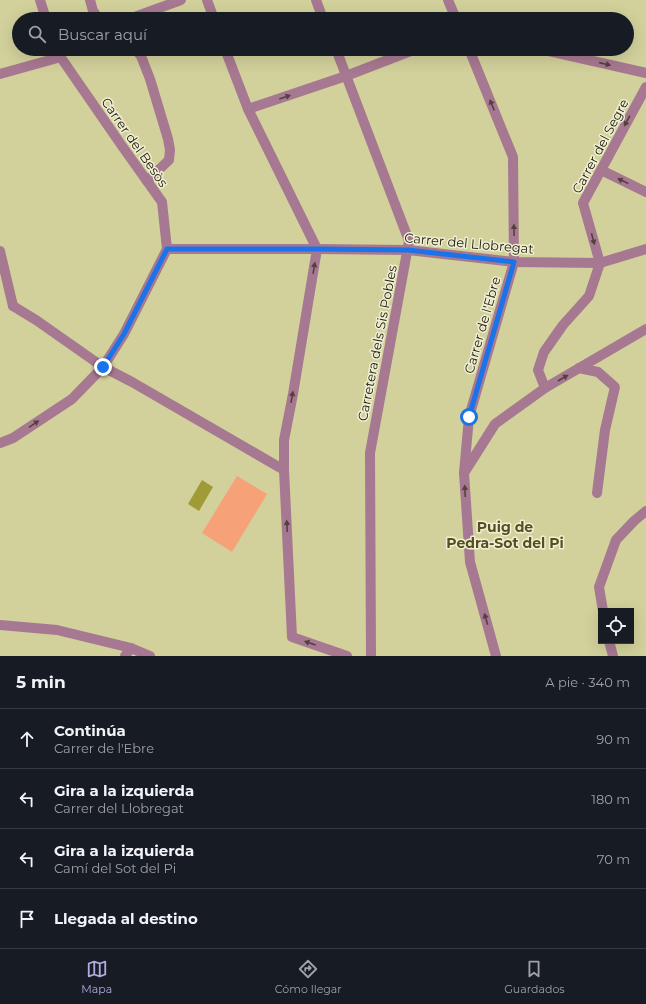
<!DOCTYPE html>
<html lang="es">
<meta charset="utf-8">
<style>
body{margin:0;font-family:Montserrat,sans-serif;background:#242831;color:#f1f3f6}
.controls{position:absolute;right:12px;bottom:12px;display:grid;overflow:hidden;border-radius:0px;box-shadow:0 4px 16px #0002}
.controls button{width:36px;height:36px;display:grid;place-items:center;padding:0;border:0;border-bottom:1px solid #363941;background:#171b24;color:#f1f3f6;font:20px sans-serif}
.stop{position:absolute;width:12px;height:12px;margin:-9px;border:3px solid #1a73e8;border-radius:50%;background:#fff}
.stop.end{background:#1a73e8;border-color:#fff;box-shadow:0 1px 4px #0008}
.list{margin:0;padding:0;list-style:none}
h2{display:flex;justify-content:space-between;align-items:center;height:52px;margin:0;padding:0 16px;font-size:17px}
h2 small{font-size:13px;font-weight:400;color:#9ea1a6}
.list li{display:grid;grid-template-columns:26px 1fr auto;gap:12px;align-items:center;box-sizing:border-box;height:60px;padding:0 16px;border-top:1px solid #363941}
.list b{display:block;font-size:15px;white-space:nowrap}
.list p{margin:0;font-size:13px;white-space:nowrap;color:#9ea1a6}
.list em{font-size:13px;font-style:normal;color:#9ea1a6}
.icon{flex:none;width:22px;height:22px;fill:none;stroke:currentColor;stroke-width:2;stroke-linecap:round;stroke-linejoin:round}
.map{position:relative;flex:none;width:646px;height:656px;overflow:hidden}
.search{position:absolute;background:#171b24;box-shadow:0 4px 16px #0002;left:12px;right:12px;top:12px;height:44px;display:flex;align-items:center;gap:10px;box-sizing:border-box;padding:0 14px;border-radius:22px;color:#9ea1a6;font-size:15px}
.sheet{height:292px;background:#171b24}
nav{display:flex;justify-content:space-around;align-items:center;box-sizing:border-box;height:56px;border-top:1px solid #363941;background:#171b24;font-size:11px;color:#9ea1a6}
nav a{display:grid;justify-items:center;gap:2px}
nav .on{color:#b2aae2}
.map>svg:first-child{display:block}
.green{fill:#f7a178}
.water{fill:#a09b36}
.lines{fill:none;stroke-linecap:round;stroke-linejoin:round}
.pedestrian{stroke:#a77891;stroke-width:10}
.minor{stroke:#a77891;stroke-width:10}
.tertiary{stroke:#a77891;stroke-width:10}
.oneway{fill:#54403e}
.route{stroke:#1a73e8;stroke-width:5}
.labels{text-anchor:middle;stroke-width:3;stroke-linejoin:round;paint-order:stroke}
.street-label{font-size:13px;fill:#1c1b06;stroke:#f0efd5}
.neighbourhood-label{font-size:14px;font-weight:bold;fill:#54511f;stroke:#f0efd5}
</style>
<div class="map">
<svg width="646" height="656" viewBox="0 0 646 656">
<rect width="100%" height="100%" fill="#d2d09b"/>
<polygon class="green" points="237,476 267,494 232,552 202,533"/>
<polygon class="water" points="202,480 213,487 199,511 188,504"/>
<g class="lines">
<g class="pedestrian">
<polyline points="90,0 93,11 99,19"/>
<polyline points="129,19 181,0"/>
<polyline points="135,49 141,56 150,79 168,139 170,150 169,160 147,181"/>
<polyline points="13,306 36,320 103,367"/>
</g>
<g class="minor">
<polyline points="40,0 46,19"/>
<polyline points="207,0 214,19"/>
<polyline points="316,0 323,19"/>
<polyline points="448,0 456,19"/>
<polyline points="55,49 122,146 162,202 167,249"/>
<polyline points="225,49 248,109 317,249 293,394 284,440 284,470 292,637 347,656"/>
<polyline points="336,49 409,241 370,453 371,656"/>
<polyline points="540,49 646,73"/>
<polyline points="0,74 61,57"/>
<polyline points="248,109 346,76 416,49"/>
<polyline points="601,170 646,192"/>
<polyline points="167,249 317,249 408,250 514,262 600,263 646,249"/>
<polyline points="0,251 13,306"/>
<polyline points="103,367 132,382 284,470"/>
<polyline points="579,368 598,372 615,387 605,430 597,493"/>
<polyline points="545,388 538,370 544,352 563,325 589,296 600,263 583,203 601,170 646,87"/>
<polyline points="0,443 13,438 72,399 103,367 124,334 167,249"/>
<polyline points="464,473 469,417 514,262 513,157 469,49"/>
<polyline points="125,656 131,648"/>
<polyline points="496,656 470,562 464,473 495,424 545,388 646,329"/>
</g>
<g class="tertiary">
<polyline points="603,611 599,587 616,540 634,521 646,511"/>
<polyline points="0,625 57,630 131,648 150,656"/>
<polyline points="609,641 613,656"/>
</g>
</g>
<defs><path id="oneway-solid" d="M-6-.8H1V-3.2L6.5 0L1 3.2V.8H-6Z"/></defs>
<g class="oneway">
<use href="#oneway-solid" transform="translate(605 64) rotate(13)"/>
<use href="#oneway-solid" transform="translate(285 97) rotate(-19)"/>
<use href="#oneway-solid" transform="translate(492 105) rotate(-112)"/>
<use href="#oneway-solid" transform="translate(627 121) rotate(119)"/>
<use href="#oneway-solid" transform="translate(623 181) rotate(-154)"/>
<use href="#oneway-solid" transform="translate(514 230) rotate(-91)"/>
<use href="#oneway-solid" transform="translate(593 239) rotate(75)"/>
<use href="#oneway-solid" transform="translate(314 268) rotate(-81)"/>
<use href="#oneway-solid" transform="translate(563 378) rotate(-30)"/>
<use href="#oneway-solid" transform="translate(292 397) rotate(-80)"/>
<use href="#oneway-solid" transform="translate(34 424) rotate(-34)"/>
<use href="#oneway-solid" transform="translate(465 491) rotate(-93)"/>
<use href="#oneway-solid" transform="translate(287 526) rotate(-93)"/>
<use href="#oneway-solid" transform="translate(486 619) rotate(-106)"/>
<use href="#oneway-solid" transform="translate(310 643) rotate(-161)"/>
</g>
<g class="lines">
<polyline class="route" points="103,367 124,334 167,249 317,249 408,250 514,262 469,417"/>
</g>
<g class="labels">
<g class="street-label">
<text transform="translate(135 142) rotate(55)" y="5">Carrer del Besòs</text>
<text transform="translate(600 146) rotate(-62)" y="5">Carrer del Segre</text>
<text transform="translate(469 243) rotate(5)" y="5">Carrer del Llobregat</text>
<text transform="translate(482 325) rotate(-74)" y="5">Carrer de l'Ebre</text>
<text transform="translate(377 343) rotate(-79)" y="5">Carretera dels Sis Pobles</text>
</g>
<g class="neighbourhood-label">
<text x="505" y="532">Puig de<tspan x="505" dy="16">Pedra-Sot del Pi</tspan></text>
</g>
</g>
</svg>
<div class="controls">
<button><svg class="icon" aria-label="locate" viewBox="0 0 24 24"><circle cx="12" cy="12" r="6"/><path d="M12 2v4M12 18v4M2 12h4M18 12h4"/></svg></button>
</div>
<div class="stop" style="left:469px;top:417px"></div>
<div class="stop end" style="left:103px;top:367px"></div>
<div class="search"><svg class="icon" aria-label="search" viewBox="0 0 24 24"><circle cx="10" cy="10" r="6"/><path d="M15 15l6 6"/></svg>Buscar aquí</div>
</div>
<section class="sheet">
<h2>5 min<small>A pie · 340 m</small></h2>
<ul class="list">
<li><svg class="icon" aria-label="ahead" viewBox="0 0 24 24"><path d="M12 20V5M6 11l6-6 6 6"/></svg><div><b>Continúa</b><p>Carrer de l'Ebre</p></div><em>90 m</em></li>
<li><svg class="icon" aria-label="left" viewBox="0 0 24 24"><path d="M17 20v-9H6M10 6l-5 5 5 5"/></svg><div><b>Gira a la izquierda</b><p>Carrer del Llobregat</p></div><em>180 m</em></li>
<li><svg class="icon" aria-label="left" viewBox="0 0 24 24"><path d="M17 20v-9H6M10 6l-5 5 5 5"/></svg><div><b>Gira a la izquierda</b><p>Camí del Sot del Pi</p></div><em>70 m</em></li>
<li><svg class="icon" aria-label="arrive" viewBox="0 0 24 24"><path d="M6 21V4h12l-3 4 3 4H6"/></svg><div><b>Llegada al destino</b></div></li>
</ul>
</section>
<nav>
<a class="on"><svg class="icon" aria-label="map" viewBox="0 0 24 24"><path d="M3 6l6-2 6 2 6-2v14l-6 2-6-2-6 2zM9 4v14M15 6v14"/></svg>Mapa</a>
<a><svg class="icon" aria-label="directions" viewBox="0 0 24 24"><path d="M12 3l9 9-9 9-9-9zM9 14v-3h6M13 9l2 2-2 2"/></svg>Cómo llegar</a>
<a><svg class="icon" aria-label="saved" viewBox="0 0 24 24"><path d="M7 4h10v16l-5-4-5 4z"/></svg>Guardados</a>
</nav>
